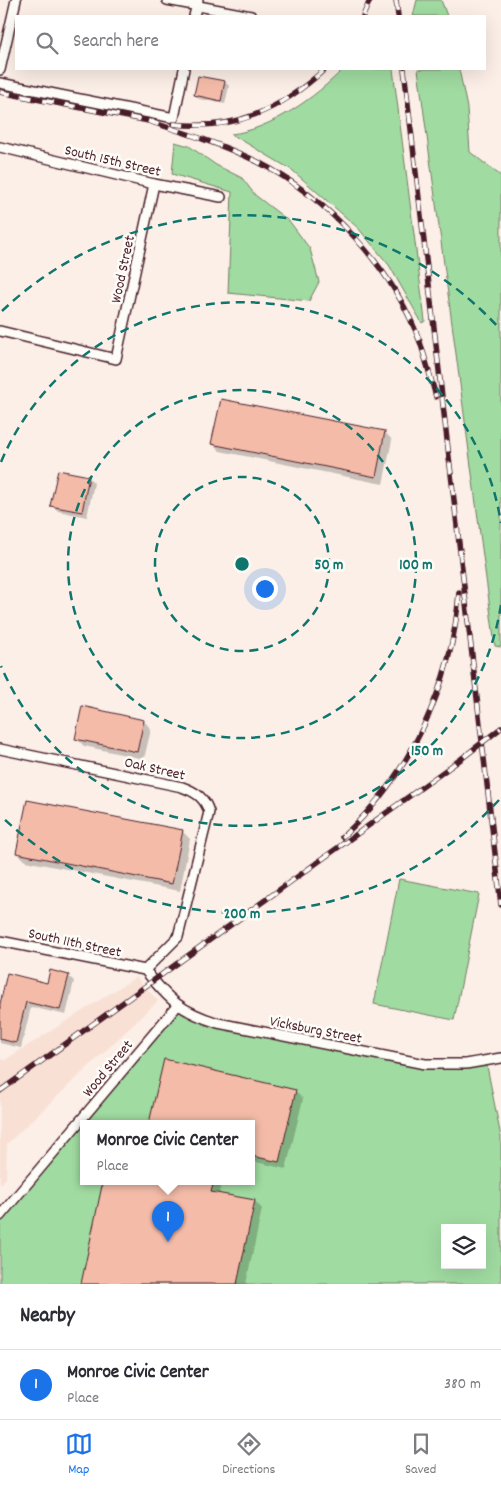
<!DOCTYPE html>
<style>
body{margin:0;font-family:Dekko,sans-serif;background:#f7f7f7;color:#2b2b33}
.controls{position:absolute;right:15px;bottom:15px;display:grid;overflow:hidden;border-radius:0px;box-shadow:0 5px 20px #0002}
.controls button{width:45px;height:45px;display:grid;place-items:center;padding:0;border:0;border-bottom:1px solid #e1e1e2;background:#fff;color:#2b2b33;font:25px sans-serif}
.you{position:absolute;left:264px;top:588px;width:18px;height:18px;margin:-12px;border:4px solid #fff;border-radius:50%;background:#1a73e8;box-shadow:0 0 0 8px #1a73e833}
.badge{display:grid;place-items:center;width:32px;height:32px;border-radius:50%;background:#1a73e8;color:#fff;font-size:16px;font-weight:700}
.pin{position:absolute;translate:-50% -41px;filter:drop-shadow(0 1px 2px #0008)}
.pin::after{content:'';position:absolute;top:26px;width:18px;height:15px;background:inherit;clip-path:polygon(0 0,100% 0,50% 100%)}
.popup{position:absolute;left:80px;top:1120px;width:175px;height:65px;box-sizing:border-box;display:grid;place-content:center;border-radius:0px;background:#fff;filter:drop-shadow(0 1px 4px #0005);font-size:16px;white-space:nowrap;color:#7c7c81}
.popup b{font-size:19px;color:#2b2b33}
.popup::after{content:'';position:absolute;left:50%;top:100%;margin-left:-10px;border:10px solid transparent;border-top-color:#fff}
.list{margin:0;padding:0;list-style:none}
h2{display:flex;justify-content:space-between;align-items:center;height:65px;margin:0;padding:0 20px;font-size:21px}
h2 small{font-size:16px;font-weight:400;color:#7c7c81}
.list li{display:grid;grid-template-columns:32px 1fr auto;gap:15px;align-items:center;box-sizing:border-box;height:70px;padding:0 20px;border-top:1px solid #e1e1e2}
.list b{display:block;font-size:19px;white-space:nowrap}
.list p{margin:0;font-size:16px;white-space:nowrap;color:#7c7c81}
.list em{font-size:16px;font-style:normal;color:#7c7c81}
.icon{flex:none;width:28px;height:28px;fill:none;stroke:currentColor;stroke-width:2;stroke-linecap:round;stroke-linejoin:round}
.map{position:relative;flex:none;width:501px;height:1284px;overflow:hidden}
.search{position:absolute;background:#fff;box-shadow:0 5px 20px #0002;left:15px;right:15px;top:15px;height:55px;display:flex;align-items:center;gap:12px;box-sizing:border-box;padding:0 18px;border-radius:0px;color:#7c7c81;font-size:19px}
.sheet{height:135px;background:#fff}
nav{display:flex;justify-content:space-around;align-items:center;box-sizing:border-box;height:70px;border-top:1px solid #e1e1e2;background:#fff;font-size:14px;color:#7c7c81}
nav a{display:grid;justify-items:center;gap:2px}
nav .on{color:#1a73e8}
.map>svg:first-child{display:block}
.built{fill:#f9e0d4}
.green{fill:#a0dba1;stroke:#757d66;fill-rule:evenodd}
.shadow{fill:#0003}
.building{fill:#f4bca8;stroke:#4a1f2b}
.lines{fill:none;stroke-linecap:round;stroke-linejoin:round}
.street-casing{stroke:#4a1f2b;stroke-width:12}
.street{stroke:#fdfcf7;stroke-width:9}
.rail-casing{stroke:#4a1f2b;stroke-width:5.5}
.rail{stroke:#fdfcf7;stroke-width:4;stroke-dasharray:11;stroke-linecap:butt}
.ring{fill:none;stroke:#0f766e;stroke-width:2.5;stroke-dasharray:9 6}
.labels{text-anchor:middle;stroke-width:5;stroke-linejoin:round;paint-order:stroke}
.street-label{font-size:15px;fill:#4a1f2b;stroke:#fdfcf7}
.centre{fill:#0f766e;stroke:#fdfcf7;stroke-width:2.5}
.ring-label{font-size:15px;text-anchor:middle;font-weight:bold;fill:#0f766e;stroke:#fdfcf7;stroke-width:5;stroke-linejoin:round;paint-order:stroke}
</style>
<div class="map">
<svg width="501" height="1284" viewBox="0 0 501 1284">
<rect width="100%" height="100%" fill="#fbefe7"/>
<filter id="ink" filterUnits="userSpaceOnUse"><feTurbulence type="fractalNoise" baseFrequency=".02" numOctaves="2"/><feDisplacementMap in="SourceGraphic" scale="10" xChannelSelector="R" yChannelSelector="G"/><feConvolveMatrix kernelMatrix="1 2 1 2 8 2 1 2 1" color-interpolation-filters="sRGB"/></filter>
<g filter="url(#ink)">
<polygon class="built" points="136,977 158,1001 7,1144 6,1178 0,1185 0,1059 5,1060"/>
<g class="green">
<polygon points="417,0 441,0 447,16 413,16"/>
<path d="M343 69H393L425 321 422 323 389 265 358 228 292 170 231 134C270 130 316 97 343 69Z"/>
<polygon points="418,69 459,69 467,108 470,152 501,176 501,647 495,646"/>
<polygon points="175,142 189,146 216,165 242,178 255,195 290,222 310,249 319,282 309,301 228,293 232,192 172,174"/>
<polygon points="399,879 479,894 454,1020 374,1004"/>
<path d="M177 1006 194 1015 425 1064 486 1061 501 1137V1284H0V1216ZM84 1123H252V1181H84ZM445 1228H482V1265H445Z"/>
</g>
<g class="shadow">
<polygon points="199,77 225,82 229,86 225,104 199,99 195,95"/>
<polygon points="385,432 392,440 383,484 220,451 213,444"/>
<polygon points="88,477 94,483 87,517 58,511 52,505"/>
<polygon points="144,721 151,729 144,759 84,746 76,738"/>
<polygon points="182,831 190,839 180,891 25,861 17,853"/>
<polygon points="68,976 74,981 66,1015 31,1007 21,1048 0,1043 0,1009"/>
<polygon points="165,1061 295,1091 303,1099 286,1169 252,1161 252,1123 150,1123"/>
<polygon points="104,1181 157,1181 169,1183 169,1181 223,1181 219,1194 255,1201 262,1209 246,1284 83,1284"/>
</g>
<g class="building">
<polygon points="198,76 225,81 221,101 194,95"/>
<polygon points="221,399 385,431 376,477 211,444"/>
<polygon points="58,470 89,476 82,512 50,506"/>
<polygon points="82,706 144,720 137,752 75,739"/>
<polygon points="27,800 183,830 172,884 16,853"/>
<polygon points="50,970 69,975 60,1010 26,1002 16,1043 0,1039 0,1004 7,973 47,983"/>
<polygon points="164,1059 296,1090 279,1162 252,1156 252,1123 149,1123"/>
<polygon points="103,1181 214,1181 211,1192 255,1200 237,1284 81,1284"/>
</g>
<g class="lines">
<g class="street-casing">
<g id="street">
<polyline points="167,0 251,16"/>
<polyline points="194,16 198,0"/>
<polyline points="0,70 16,0"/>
<polyline points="0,83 174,118 184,69"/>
<polyline points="0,147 154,184 221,197"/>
<polyline points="0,331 116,359 154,184"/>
<path d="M0 749 182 787C196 792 205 798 209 812L178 937 145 970"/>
<polyline points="0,941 145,970"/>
<path d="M145 970C169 1000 180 1011 218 1023L425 1064H466L501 1058"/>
<polyline points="0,1216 177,1006"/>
</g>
</g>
<use href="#street" class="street"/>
<g class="rail-casing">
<g id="rail">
<polyline points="396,0 398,16"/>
<polyline points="363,16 370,0"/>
<polyline points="404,69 501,905"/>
<polyline points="0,92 154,122"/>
<path d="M148 121C186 133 223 145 258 162 328 198 393 268 420 342 426 360 431 379 436 397"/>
<path d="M173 124C235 131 280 110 325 69"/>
<path d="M342 837C410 777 453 682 459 592"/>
<polyline points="0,1091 461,759 501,728"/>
</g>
</g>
<use href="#rail" class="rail"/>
</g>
</g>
<g class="ring">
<circle cx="242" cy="564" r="87"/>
<circle cx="242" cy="564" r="174"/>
<path d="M501 605A262 262 0 0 1 1 666M1 462A262 262 0 0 1 501 523"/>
<path d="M499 800A349 349 0 0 1 2 817M2 311A349 349 0 0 1 499 328"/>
</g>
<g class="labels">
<g class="street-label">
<text transform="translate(113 160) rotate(13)" y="5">South 15th Street</text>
<text transform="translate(122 269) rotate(-78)" y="5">Wood Street</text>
<text transform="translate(155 768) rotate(13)" y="5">Oak Street</text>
<text transform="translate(75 942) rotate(12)" y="5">South 11th Street</text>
<text transform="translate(316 1029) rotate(11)" y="5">Vicksburg Street</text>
<text transform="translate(107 1068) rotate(-50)" y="5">Wood Street</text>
</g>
</g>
<circle cx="242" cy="564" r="8" class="centre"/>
<g class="ring-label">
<text x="329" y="569">50 m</text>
<text x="416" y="569">100 m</text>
<text x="427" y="755">150 m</text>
<text x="242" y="918">200 m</text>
</g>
</svg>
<div class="controls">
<button><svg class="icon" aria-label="layers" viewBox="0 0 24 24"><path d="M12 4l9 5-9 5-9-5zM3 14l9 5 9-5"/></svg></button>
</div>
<div class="you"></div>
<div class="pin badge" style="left:168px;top:1242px">1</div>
<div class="popup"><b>Monroe Civic Center</b>Place</div>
<div class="search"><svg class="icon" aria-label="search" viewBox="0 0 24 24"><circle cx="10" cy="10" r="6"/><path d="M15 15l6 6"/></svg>Search here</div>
</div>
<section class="sheet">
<h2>Nearby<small></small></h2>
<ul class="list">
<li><span class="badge">1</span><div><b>Monroe Civic Center</b><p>Place</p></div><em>380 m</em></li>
</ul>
</section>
<nav>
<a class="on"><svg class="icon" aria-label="map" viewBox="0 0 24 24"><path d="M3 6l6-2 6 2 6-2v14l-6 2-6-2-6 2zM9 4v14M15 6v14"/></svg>Map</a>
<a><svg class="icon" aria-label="directions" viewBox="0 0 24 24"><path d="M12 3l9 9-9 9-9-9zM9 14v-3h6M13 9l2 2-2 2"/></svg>Directions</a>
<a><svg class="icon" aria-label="saved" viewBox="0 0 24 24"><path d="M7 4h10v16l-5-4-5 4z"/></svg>Saved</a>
</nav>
